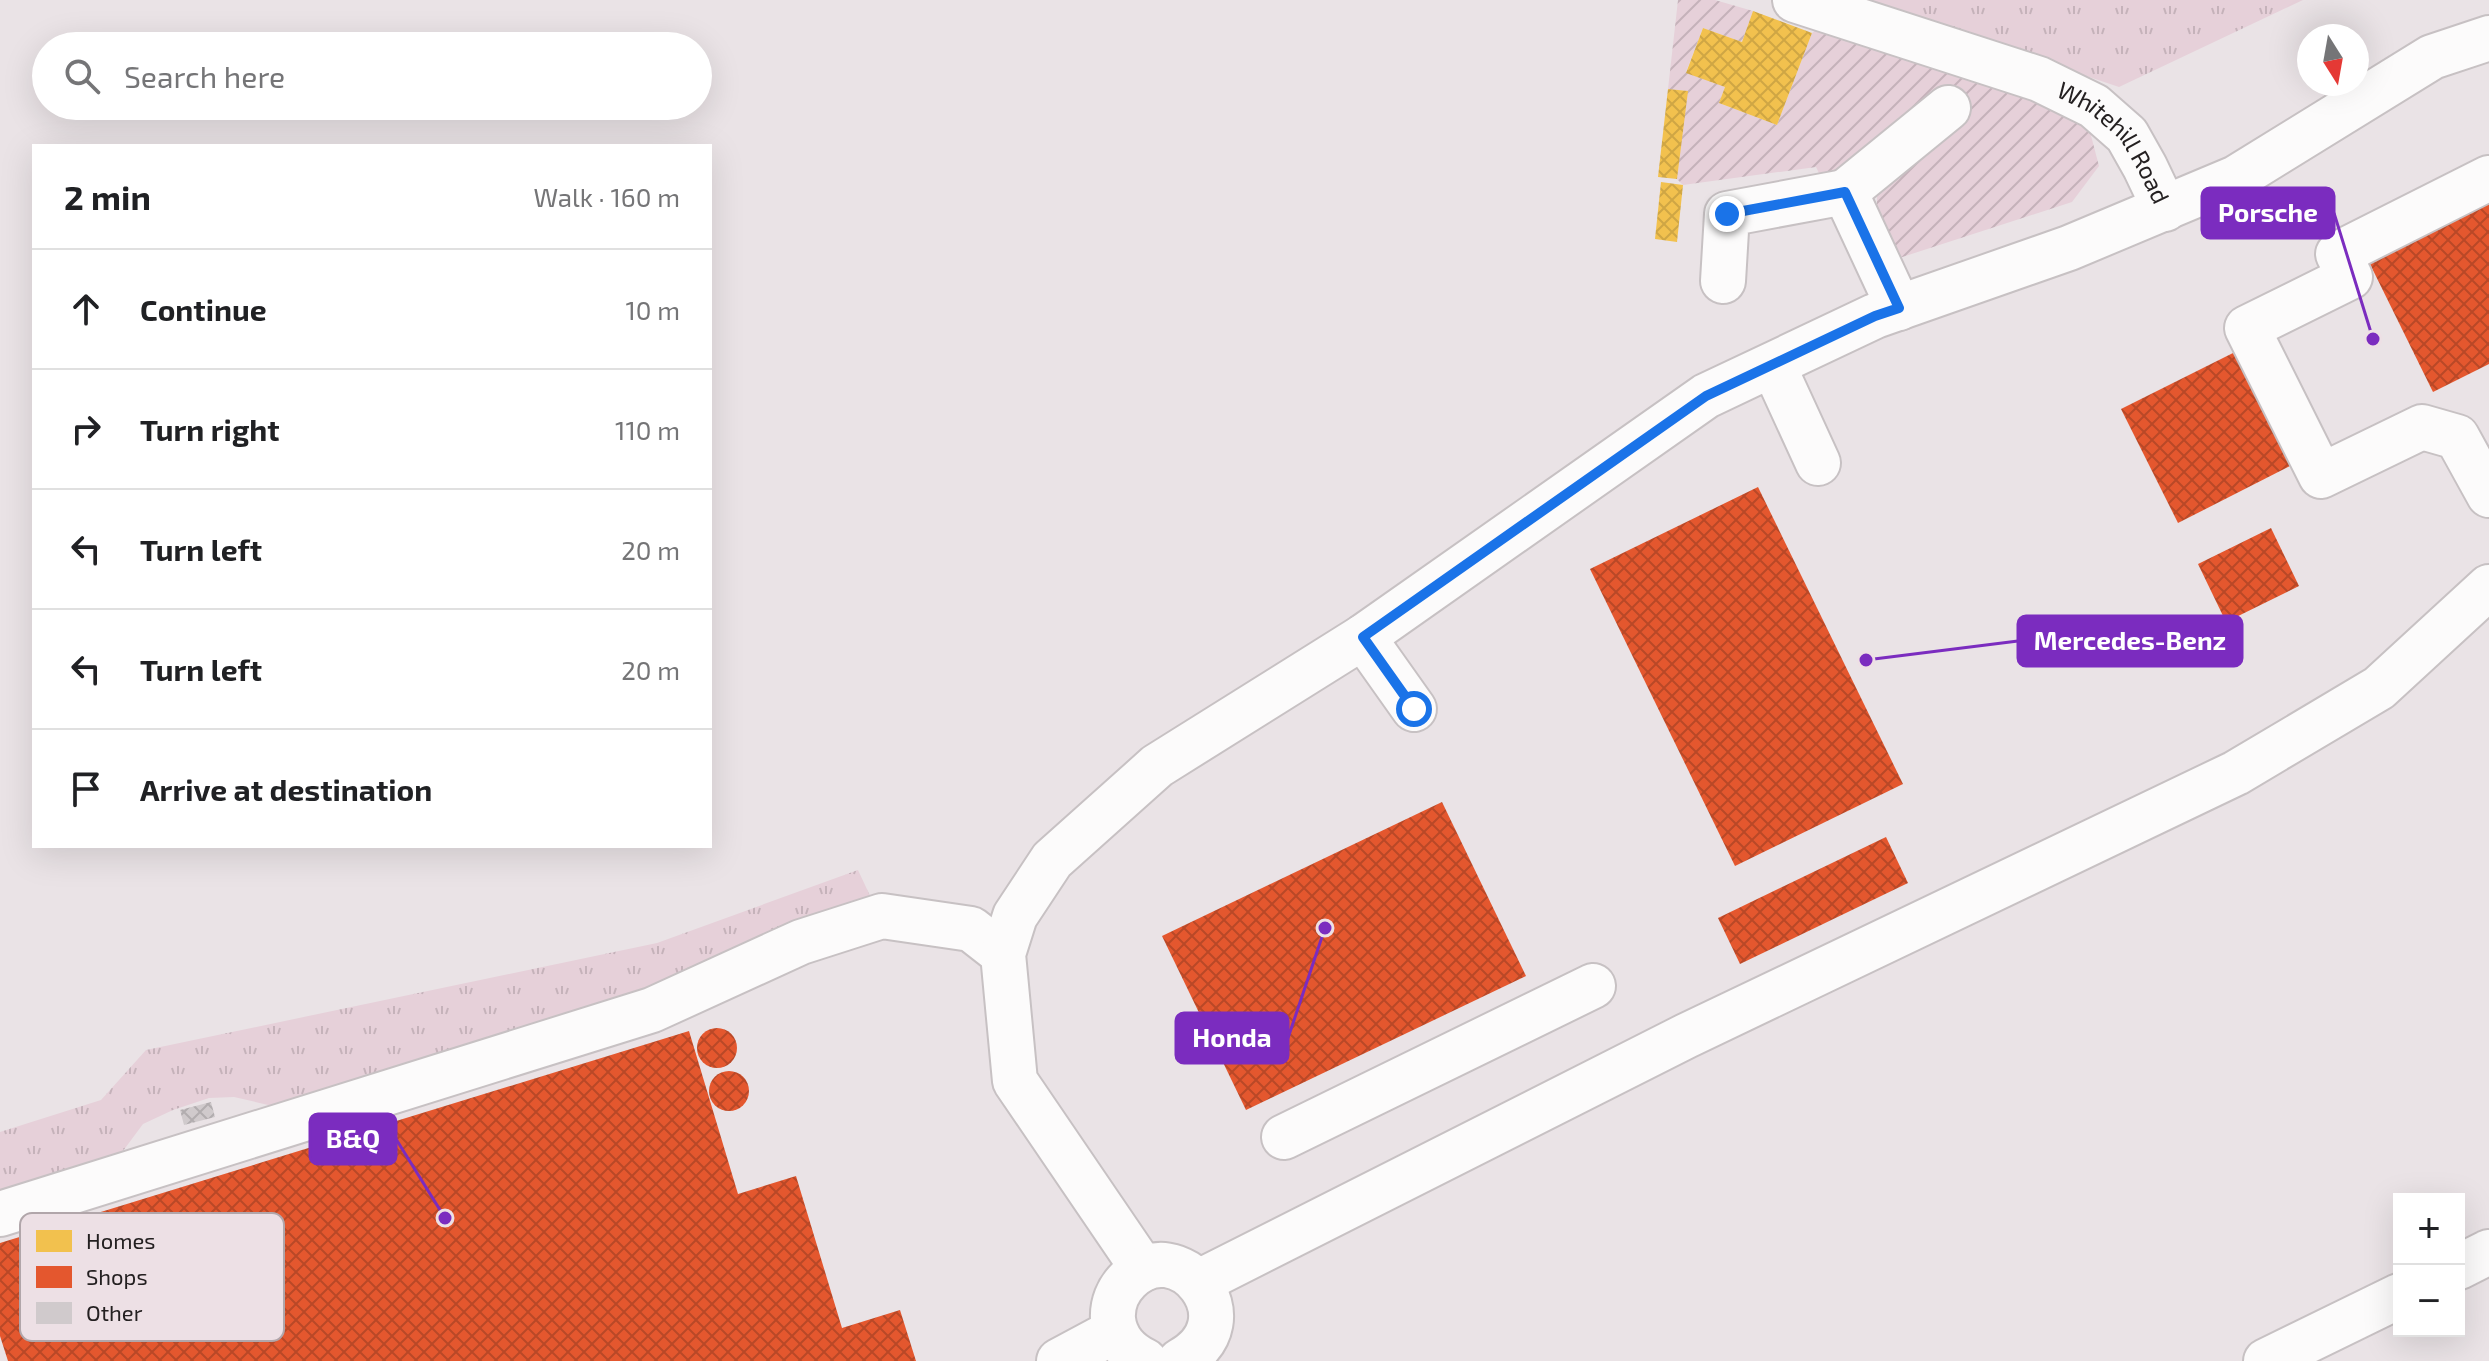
<!DOCTYPE html>
<meta charset="utf-8">
<style>
body{margin:0;font-family:"Exo 2",sans-serif;background:#f2f2f2;color:#202124}
.controls{position:absolute;right:24px;bottom:24px;display:grid;overflow:hidden;border-radius:0px;box-shadow:0 8px 32px #0002}
.controls button{width:72px;height:72px;display:grid;place-items:center;padding:0;border:0;border-bottom:2px solid #e0e0e0;background:#fff;color:#202124;font:40px sans-serif}
.compass{position:absolute;left:2297px;top:24px;width:72px;height:72px;border-radius:50%;background:#fff;box-shadow:0 8px 32px #0002;rotate:169deg}
.stop{position:absolute;width:24px;height:24px;margin:-18px;border:6px solid #1a73e8;border-radius:50%;background:#fff}
.stop.end{background:#1a73e8;border-color:#fff;box-shadow:0 2px 8px #0008}
.list{margin:0;padding:0;list-style:none}
h2{display:flex;justify-content:space-between;align-items:center;height:104px;margin:0;padding:0 32px;font-size:34px}
h2 small{font-size:26px;font-weight:400;color:#757577}
.list li{display:grid;grid-template-columns:52px 1fr auto;gap:24px;align-items:center;box-sizing:border-box;height:120px;padding:0 32px;border-top:2px solid #e0e0e0}
.list b{display:block;font-size:30px;white-space:nowrap}
.list em{font-size:26px;font-style:normal;color:#757577}
.icon{flex:none;width:44px;height:44px;fill:none;stroke:currentColor;stroke-width:2;stroke-linecap:round;stroke-linejoin:round}
.map{position:relative;flex:none;width:2489px;height:1361px;overflow:hidden}
.search{position:absolute;background:#fff;box-shadow:0 8px 32px #0002;left:32px;top:32px;width:680px;height:88px;display:flex;align-items:center;gap:20px;box-sizing:border-box;padding:0 28px;border-radius:44px;color:#757577;font-size:30px}
.panel{position:absolute;background:#fff;box-shadow:0 8px 32px #0002;left:32px;top:144px;width:680px;height:704px;border-radius:0px}
.map>svg:first-child{display:block}
.grass{fill:url(#grass-tufts)}
.garden{fill:url(#garden-furrows)}
.homes{fill:url(#homes-cross-hatch)}
.shops{fill:url(#shops-cross-hatch)}
.building{fill:url(#building-cross-hatch)}
.lines{fill:none;stroke-linecap:round;stroke-linejoin:round}
.minor-casing{stroke:#c7c1c3;stroke-width:48}
.minor{stroke:#fcfbfb;stroke-width:44}
.route{stroke:#1a73e8;stroke-width:10}
.labels{text-anchor:middle;stroke-width:8;stroke-linejoin:round;paint-order:stroke}
.street-label{font-size:24px;fill:#242021;stroke:#ede0e5}
.key{fill:#ede0e5;stroke:#b1a6aa;stroke-width:2}
.key-label{font-size:22px;fill:#242021}
.leader{fill:none;stroke:#7b2cbf;stroke-width:3}
.callout-dot{fill:#7b2cbf;stroke:#ede0e5;stroke-width:3}
.callout{fill:#7b2cbf;stroke:#7b2cbf;stroke-width:3}
.callout-label{font-size:26px;text-anchor:middle;font-weight:bold;fill:#fff}
</style>
<div class="map">
<svg width="2489" height="1361" viewBox="0 0 2489 1361">
<defs>
<pattern id="grass-tufts" width="24" height="20" patternUnits="userSpaceOnUse" patternTransform="scale(2)"><rect width="24" height="20" fill="#e6d0d9"/><path d="M3 7l-1-3M5 7V3M7 7l1-3M15 17l-1-3M17 17v-4M19 17l1-3" fill="none" stroke="#c5b2ba"/></pattern>
<pattern id="garden-furrows" width="10" height="10" patternUnits="userSpaceOnUse" patternTransform="scale(2)"><rect width="10" height="10" fill="#e6d0d9"/><path d="M-1 1l2-2M0 10L10 0M9 11l2-2" fill="none" stroke="#c5b2ba"/></pattern>
<pattern id="homes-cross-hatch" width="8" height="8" patternUnits="userSpaceOnUse" patternTransform="scale(2)"><rect width="8" height="8" fill="#f2c14e"/><path d="M0 0l8 8M0 8l8-8" fill="none" stroke="#cfa644"/></pattern>
<pattern id="shops-cross-hatch" width="8" height="8" patternUnits="userSpaceOnUse" patternTransform="scale(2)"><rect width="8" height="8" fill="#e4572e"/><path d="M0 0l8 8M0 8l8-8" fill="none" stroke="#b94827"/></pattern>
<pattern id="building-cross-hatch" width="8" height="8" patternUnits="userSpaceOnUse" patternTransform="scale(2)"><rect width="8" height="8" fill="#d0cacc"/><path d="M0 0l8 8M0 8l8-8" fill="none" stroke="#b2adaf"/></pattern>
</defs>
<rect width="100%" height="100%" fill="#eae3e6"/>
<g class="grass">
<polygon points="1860,0 2303,0 2119,87"/>
<polygon points="858,870 872,900 648,991 277,1107 234,1097 209,1098 173,1110 143,1124 120,1155 0,1192 0,1132 101,1100 146,1050 657,943"/>
</g>
<polygon class="garden" points="1678,0 1715,0 1753,11 1742,42 1703,28 1686,72 1725,87 1719,103 1777,125 1812,33 1816,30 2036,99 2089,128 2099,166 2072,202 1890,261 1877,227 1877,192 1835,206 1816,167 1683,185 1677,179 1687,91 1668,89"/>
<g class="homes">
<polygon points="1753,11 1812,33 1777,125 1719,103 1725,87 1686,73 1703,28 1742,42"/>
<polygon points="1668,89 1688,91 1677,179 1658,177"/>
<polygon points="1661,182 1683,185 1677,242 1655,239"/>
</g>
<g class="shops">
<polygon points="2489,196 2489,364 2433,392 2365,254"/>
<polygon points="2241,349 2298,462 2178,523 2121,409"/>
<polygon points="1758,487 1903,784 1735,866 1590,569"/>
<polygon points="2271,528 2299,586 2226,622 2198,564"/>
<polygon points="1442,802 1526,976 1246,1110 1162,936"/>
<polygon points="1886,837 1908,883 1740,964 1718,918"/>
<circle cx="717" cy="1048" r="20"/>
<polygon points="689,1031 738,1194 796,1176 842,1328 900,1310 916,1361 8,1361 0,1336 0,1243"/>
<circle cx="729" cy="1091" r="20"/>
</g>
<polygon class="building" points="211,1102 215,1117 184,1125 180,1110"/>
<g class="lines">
<g class="minor-casing">
<g id="minor">
<path id="s1" d="M1795 0 2039 79 2094 106 2127 135 2145 167 2165 209"/>
<polyline points="2489,178 2338,254 2350,277 2247,328 2321,476 2422,427 2457,437 2489,495"/>
<polyline points="1723,281 1727,214 1845,192"/>
<polyline points="1899,308 1845,192 1948,108"/>
<polyline points="1773,365 1818,463"/>
<polyline points="1363,637 1414,709"/>
<polyline points="1284,1137 1593,986"/>
<polyline points="0,1214 652,1010 801,942 882,916 971,929 1003,954"/>
<polyline points="2459,1267 2489,1252"/>
<polyline points="1143,1269 1015,1081 1003,954 1015,916 1052,860 1157,766 1363,637 1706,396 1875,316 2069,248 2236,178 2432,57 2489,38"/>
<polyline points="1199,1282 1686,1036 2236,773 2379,688 2489,587"/>
<polyline points="1059,1361 1115,1331"/>
<path d="M1145 1361C1128 1353 1115 1339 1113 1319 1112 1304 1118 1290 1128 1280 1177 1229 1255 1320 1180 1361"/>
<polyline points="2266,1361 2399,1296"/>
</g>
</g>
<use href="#minor" class="minor"/>
</g>
<g class="lines">
<polyline class="route" points="1414,709 1363,637 1706,396 1875,316 1899,308 1845,192 1727,214"/>
</g>
<g class="labels">
<g class="street-label">
<text dy="8" stroke="none"><textPath href="#s1" startOffset="358">Whitehill Road</textPath></text>
</g>
</g>
<rect x="20" y="1213" width="264" height="128" rx="12" class="key"/>
<rect x="36" y="1230" width="36" height="22" fill="#f2c14e"/>
<rect x="36" y="1266" width="36" height="22" fill="#e4572e"/>
<rect x="36" y="1302" width="36" height="22" fill="#d0cacc"/>
<g class="key-label">
<text x="86" y="1249">Homes</text>
<text x="86" y="1285">Shops</text>
<text x="86" y="1321">Other</text>
</g>
<path class="leader" d="M2373 339L2334 213M1866 660L2018 641M1325 928L1288 1038M445 1218L396 1139"/>
<g class="callout-dot">
<circle cx="2373" cy="339" r="8"/>
<circle cx="1866" cy="660" r="8"/>
<circle cx="1325" cy="928" r="8"/>
<circle cx="445" cy="1218" r="8"/>
</g>
<g class="callout">
<rect x="2202" y="188" width="132" height="50" rx="8"/>
<rect x="2018" y="616" width="224" height="50" rx="8"/>
<rect x="1176" y="1013" width="112" height="50" rx="8"/>
<rect x="310" y="1114" width="86" height="50" rx="8"/>
</g>
<g class="callout-label">
<text x="2268" y="222">Porsche</text>
<text x="2130" y="650">Mercedes-Benz</text>
<text x="1232" y="1047">Honda</text>
<text x="353" y="1148">B&amp;Q</text>
</g>
</svg>
<div class="controls">
<button>+</button>
<button>−</button>
</div>
<svg class="compass" viewBox="-18 -18 36 36"><path d="M0-13l5 13h-10z" fill="#e53935"/><path d="M0 13l5-13h-10z" fill="#757577"/></svg>
<div class="stop" style="left:1414px;top:709px"></div>
<div class="stop end" style="left:1727px;top:214px"></div>
<div class="search"><svg class="icon" aria-label="search" viewBox="0 0 24 24"><circle cx="10" cy="10" r="6"/><path d="M15 15l6 6"/></svg>Search here</div>
<section class="panel">
<h2>2 min<small>Walk · 160 m</small></h2>
<ul class="list">
<li><svg class="icon" aria-label="ahead" viewBox="0 0 24 24"><path d="M12 20V5M6 11l6-6 6 6"/></svg><div><b>Continue</b></div><em>10 m</em></li>
<li><svg class="icon" aria-label="right" viewBox="0 0 24 24"><path d="M7 20v-9h11M14 6l5 5-5 5"/></svg><div><b>Turn right</b></div><em>110 m</em></li>
<li><svg class="icon" aria-label="left" viewBox="0 0 24 24"><path d="M17 20v-9H6M10 6l-5 5 5 5"/></svg><div><b>Turn left</b></div><em>20 m</em></li>
<li><svg class="icon" aria-label="left" viewBox="0 0 24 24"><path d="M17 20v-9H6M10 6l-5 5 5 5"/></svg><div><b>Turn left</b></div><em>20 m</em></li>
<li><svg class="icon" aria-label="arrive" viewBox="0 0 24 24"><path d="M6 21V4h12l-3 4 3 4H6"/></svg><div><b>Arrive at destination</b></div></li>
</ul>
</section>
</div>
